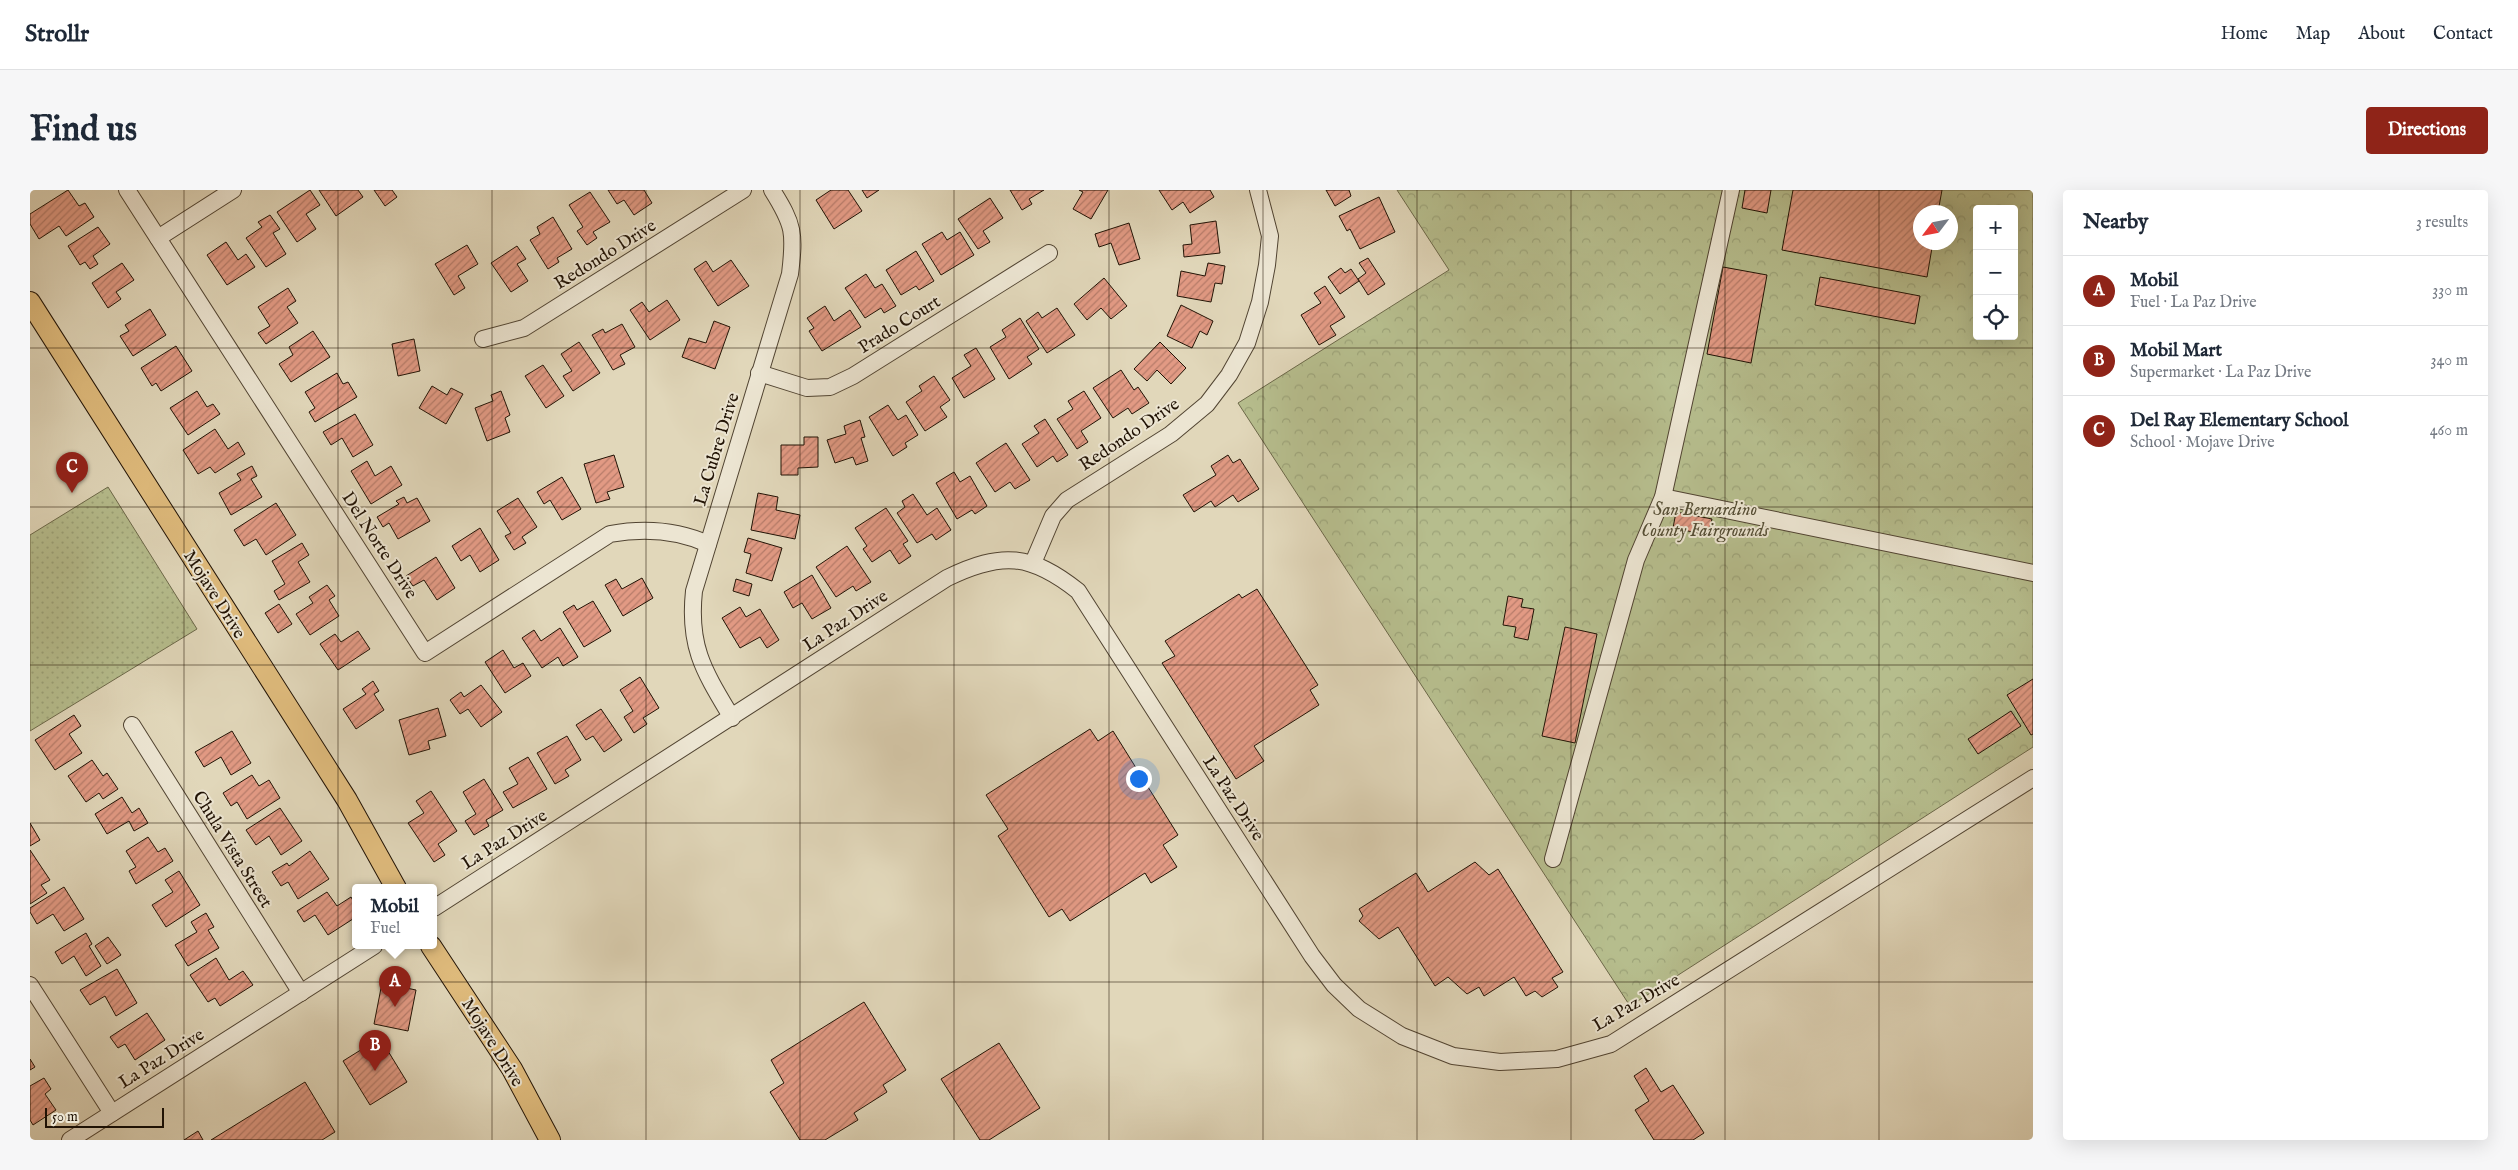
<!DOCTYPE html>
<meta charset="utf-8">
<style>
body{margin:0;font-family:"IM FELL English",serif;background:#f6f6f7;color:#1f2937}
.controls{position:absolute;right:15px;top:15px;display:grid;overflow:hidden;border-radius:5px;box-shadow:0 5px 20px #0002}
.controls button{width:45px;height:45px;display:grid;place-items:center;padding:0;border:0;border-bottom:1px solid #e0e1e3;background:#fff;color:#1f2937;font:25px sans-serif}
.compass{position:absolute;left:1883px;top:15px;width:45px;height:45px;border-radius:50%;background:#fff;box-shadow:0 5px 20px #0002;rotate:238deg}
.scale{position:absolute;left:15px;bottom:12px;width:119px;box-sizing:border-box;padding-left:5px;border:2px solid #211305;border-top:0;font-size:14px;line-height:18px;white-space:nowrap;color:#211305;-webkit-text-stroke:4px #ece5d2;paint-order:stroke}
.you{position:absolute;left:1108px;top:588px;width:18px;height:18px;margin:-12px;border:4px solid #fff;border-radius:50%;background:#1a73e8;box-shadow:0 0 0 8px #1a73e833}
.badge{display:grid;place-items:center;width:32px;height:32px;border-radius:50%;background:#8f2418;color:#fff;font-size:16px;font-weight:700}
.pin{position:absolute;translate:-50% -41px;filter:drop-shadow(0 1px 2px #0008)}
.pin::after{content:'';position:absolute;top:26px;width:18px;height:15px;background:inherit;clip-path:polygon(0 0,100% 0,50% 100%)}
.popup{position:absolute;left:322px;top:694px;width:85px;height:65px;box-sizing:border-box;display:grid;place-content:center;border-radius:5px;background:#fff;filter:drop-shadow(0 1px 4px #0005);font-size:16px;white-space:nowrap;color:#747a83}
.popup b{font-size:19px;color:#1f2937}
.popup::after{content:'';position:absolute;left:50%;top:100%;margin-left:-10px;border:10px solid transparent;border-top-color:#fff}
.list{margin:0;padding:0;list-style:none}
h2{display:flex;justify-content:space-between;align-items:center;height:65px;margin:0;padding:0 20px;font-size:21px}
h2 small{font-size:16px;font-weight:400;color:#747a83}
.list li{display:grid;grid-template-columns:32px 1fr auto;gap:15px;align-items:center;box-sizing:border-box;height:70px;padding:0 20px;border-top:1px solid #e0e1e3}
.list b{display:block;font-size:19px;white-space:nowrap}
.list p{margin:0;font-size:16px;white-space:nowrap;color:#747a83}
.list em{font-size:16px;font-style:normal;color:#747a83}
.icon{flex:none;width:28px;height:28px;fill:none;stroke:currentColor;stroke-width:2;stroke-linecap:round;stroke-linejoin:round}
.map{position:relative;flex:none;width:2003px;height:950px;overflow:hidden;border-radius:5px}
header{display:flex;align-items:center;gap:30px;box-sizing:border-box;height:70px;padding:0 25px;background:#fff;border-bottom:1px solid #e0e1e3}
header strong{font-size:24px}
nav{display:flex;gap:28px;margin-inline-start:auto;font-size:18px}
.intro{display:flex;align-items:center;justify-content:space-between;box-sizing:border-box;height:120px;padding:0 30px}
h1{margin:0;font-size:35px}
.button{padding:12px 22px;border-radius:5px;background:#8f2418;color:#fff;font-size:18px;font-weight:700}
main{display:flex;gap:30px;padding:0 30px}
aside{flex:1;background:#fff;border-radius:5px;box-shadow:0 5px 20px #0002}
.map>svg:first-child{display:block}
.grass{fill:url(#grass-dots);stroke:#6c6849}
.forest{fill:url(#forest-crowns);stroke:#6c6849;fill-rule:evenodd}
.building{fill:url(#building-hatch);stroke:#211305}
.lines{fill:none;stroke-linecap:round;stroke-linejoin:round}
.minor-casing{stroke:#514432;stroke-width:18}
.major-casing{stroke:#211305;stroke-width:22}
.minor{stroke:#ece5d2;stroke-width:16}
.major{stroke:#e0bc7d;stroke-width:20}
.grid{fill:none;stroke:#211305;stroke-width:1;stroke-opacity:0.55}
.labels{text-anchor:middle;stroke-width:4;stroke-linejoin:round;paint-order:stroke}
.street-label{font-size:18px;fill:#211305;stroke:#ece5d2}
.park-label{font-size:18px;font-style:italic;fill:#554e35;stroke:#ece5d2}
</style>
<header>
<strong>Strollr</strong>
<nav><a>Home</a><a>Map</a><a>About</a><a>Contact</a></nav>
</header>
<div class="intro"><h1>Find us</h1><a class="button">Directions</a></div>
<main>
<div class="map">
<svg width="2003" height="950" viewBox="0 0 2003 950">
<defs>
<pattern id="grass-dots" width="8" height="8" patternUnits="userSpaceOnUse" patternTransform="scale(1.25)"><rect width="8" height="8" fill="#b6bd8d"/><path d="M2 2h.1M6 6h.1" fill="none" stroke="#9ca278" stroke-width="1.8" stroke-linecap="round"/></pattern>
<pattern id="forest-crowns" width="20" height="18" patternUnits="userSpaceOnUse" patternTransform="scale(1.25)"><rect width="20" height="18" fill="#b6bd8d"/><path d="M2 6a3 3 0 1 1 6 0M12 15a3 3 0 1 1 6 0" fill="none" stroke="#9ca278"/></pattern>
<pattern id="building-hatch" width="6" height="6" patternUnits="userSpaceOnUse" patternTransform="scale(1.25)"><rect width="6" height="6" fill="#e29a84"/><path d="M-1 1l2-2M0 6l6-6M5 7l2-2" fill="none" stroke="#b77c6a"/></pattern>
</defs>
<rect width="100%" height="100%" fill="#e1d7ba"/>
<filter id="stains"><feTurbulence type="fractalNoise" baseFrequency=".004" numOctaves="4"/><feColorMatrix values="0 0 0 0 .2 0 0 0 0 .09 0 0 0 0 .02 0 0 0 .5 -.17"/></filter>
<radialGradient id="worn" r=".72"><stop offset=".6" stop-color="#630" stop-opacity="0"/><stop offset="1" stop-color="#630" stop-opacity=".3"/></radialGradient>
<polygon class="grass" points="78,297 167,439 0,541 0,345"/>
<path class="forest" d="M1367 0H2003V557L1600 816 1208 213 1419 80ZM1947 19H1984V146H1947ZM1890 22H1920V52H1890Z"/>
<g class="building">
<polygon points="38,0 49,16 55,13 64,27 36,46 29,36 9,49 0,34 0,24"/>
<polygon points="280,0 290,15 276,24 286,39 267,52 247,22"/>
<polygon points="289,0 328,0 333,7 306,26"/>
<polygon points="344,0 362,0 367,7 355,16"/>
<polygon points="578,0 614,0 622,13 604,25 594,10 587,14"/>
<polygon points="801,0 818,0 832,21 804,39 786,10"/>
<polygon points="832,0 849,0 837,8"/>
<polygon points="980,0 1014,0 999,9 1002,14 992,20"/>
<polygon points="1049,0 1078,0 1061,29 1043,19 1053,2"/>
<polygon points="1129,0 1180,0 1184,7 1160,23 1153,12 1142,20"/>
<polygon points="1296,0 1319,0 1321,6 1305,16"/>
<polygon points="1715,0 1741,0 1737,23 1712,18"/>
<polygon points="1763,0 1912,0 1908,22 1890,22 1890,52 1903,52 1897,87 1752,60"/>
<polygon points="560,2 580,32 563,42 567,48 557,55 547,41 553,37 539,15"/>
<polygon points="1349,7 1365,42 1330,59 1320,39 1317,41 1309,26"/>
<polygon points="960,8 973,28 953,41 960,52 948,59 928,29"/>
<polygon points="240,25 250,39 243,43 256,64 236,77 216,48 232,37 228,32"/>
<polygon points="523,27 542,59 527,68 529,72 518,79 500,50 510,44 507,37"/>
<polygon points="1186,31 1190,63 1154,67 1153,55 1162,54 1160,35"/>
<polygon points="1099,33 1110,69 1089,75 1081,53 1069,57 1065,44"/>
<polygon points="68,37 80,54 63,66 68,74 60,79 55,72 50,75 38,56"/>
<polygon points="912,42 917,50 930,42 944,65 911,85 892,54"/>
<polygon points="196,52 208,70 216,64 225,77 197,95 177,65"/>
<polygon points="437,55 448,74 428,86 435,98 424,105 405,74"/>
<polygon points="487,56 496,69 487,74 498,91 481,102 461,73"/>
<polygon points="886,61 904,91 889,100 886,96 871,105 856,80"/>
<polygon points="1338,68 1355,94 1338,105 1328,89 1336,83 1329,73"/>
<polygon points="701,70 719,96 688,116 664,79 676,71 683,82"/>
<polygon points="92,73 104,90 86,102 91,109 78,118 62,93"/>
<polygon points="1178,73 1195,76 1192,94 1185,93 1181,112 1147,106 1151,81 1175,86"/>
<polygon points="1693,77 1737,85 1721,173 1677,164"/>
<polygon points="1311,78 1315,83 1321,79 1329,91 1310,104 1298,87"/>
<polygon points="836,84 845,98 852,94 866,116 854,123 851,118 835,128 815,98"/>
<polygon points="1790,87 1890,106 1885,134 1785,115"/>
<polygon points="1074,88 1097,116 1081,129 1071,118 1057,130 1044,114"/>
<polygon points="1295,96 1315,127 1300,136 1306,145 1289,155 1271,125 1291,113 1284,103"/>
<polygon points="258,98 266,111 257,117 268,133 236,154 228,143 240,136 228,117"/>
<polygon points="637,110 650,130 620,150 600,120 612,112 619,122"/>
<polygon points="1151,115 1183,131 1177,145 1170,141 1162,158 1137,146"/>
<polygon points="795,116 804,131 820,120 831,137 792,161 779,141 784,138 777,128"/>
<polygon points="1027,118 1045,145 1017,163 996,131 1008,122 1012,128"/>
<polygon points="120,119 136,145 103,166 90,146 99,141 95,135"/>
<polygon points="990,128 1009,159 997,167 1002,174 979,189 960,157 976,147 972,140"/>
<polygon points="684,131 700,137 685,179 652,167 659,148 676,153"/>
<polygon points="592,134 605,157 590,165 595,174 583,180 562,145 573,139 575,143"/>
<polygon points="283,141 300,167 261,192 249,174 263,165 259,157"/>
<polygon points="384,149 390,181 368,186 362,154"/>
<polygon points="549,152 570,183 543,201 533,186 542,181 531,164"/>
<polygon points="1130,152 1156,178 1141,194 1127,180 1117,191 1104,179"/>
<polygon points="146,156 162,181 131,201 126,193 122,196 111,178"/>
<polygon points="946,158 965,189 934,208 922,188 941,176 934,165"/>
<polygon points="513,175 534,206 516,218 495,186"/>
<polygon points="1091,180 1104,200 1108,197 1119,213 1102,224 1098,218 1083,228 1063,198"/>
<polygon points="307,183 313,194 318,192 327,207 285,232 279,222 285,218 275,202"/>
<polygon points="904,186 920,210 910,217 917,227 895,241 876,212 892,201 889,196"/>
<polygon points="402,196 417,205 421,198 433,204 416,234 389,218"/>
<polygon points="167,201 177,217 183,214 190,224 158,245 140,218"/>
<polygon points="471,201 480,225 475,228 480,242 457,251 445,218 463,211 461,205"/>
<polygon points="1054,201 1071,228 1051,241 1058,252 1047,259 1027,229 1043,219 1038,211"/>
<polygon points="858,215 868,230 876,225 888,245 875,253 877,257 863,266 839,227"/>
<polygon points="325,224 343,255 323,267 312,248 301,255 293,242"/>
<polygon points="1015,229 1038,265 1027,272 1023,266 1007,277 992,254 1009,243 1004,236"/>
<polygon points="830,230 835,247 831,248 838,271 826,275 823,267 805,273 797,250 816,244 814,236"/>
<polygon points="185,239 198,259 208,252 215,264 185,283 180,277 168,284 153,260"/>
<polygon points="774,247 788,247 788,277 768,278 768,285 751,285 751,255 774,255"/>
<polygon points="976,253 1000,290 985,299 980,292 965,302 946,273"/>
<polygon points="584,265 594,297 577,302 580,309 566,313 554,274"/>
<polygon points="1198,265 1203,273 1210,269 1229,299 1208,312 1203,305 1185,317 1181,311 1164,322 1153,305 1186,285 1181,276"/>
<polygon points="337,271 345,286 361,276 372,295 341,314 321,281"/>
<polygon points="222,276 227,286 221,289 232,307 201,325 189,303 211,290 207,284"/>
<polygon points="924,282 930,292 940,286 957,316 945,324 942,320 927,329 906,293"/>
<polygon points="532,287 551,319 532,330 520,310 514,314 507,302"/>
<polygon points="728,303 748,307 746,320 770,325 765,349 721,340"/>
<polygon points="883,304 897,325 907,318 921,340 906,350 902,344 887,353 867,323 875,317 872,311"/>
<polygon points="374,307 377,313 387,308 400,331 368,349 359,333 353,337 347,327 369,314 366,311"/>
<polygon points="488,308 507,337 492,347 496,353 484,360 475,346 481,343 467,321"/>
<polygon points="246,313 266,345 236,365 226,349 214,356 204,340"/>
<polygon points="856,318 878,351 873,354 881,366 869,374 860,360 842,372 833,359 837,356 825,338"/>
<polygon points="1646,322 1682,329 1678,345 1643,338"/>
<polygon points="450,338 469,370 450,382 440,365 431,371 422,356"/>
<polygon points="718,348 752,358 742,391 716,383 721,364 714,362"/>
<polygon points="272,353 279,365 268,372 280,392 249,410 244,401 255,394 242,371"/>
<polygon points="817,356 841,392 826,401 823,396 806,407 786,377"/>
<polygon points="406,367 425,398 407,410 394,390 383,396 376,386"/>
<polygon points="782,385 801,418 782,429 772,413 763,418 754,402"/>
<polygon points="612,388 623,408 593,426 575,395 586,389 592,399"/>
<polygon points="706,389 722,394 719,406 703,401"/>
<polygon points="297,395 305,406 299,410 309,426 280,445 266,424 283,413 279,407"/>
<polygon points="1227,399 1288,495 1280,500 1289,515 1224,556 1234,571 1206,589 1132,473 1145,466 1135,451 1209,404 1212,408"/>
<polygon points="1478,406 1493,409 1491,417 1504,419 1498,450 1484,447 1486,437 1473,435"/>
<polygon points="563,411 581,441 554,457 533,422 544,415 547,420"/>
<polygon points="249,414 262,434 248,443 235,423"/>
<polygon points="710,417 716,427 730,419 749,450 737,458 730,447 710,458 692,428"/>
<polygon points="1535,437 1567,444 1545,553 1512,546"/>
<polygon points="530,438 548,467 533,476 528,467 512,478 492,448 504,440 511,451"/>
<polygon points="328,441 340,459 308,480 290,454 305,444 311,452"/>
<polygon points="473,460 484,478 493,473 501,486 475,503 455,472"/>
<polygon points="610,487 629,518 613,528 617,534 604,543 594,527 603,521 590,500"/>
<polygon points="2003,489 2003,544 2001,545 1977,505"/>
<polygon points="343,491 349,501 344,504 354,520 326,539 313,519 336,504 332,499"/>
<polygon points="451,495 472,522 451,537 438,519 430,524 420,510 431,502 434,507"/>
<polygon points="408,518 416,546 398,551 400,559 379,565 369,530"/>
<polygon points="571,519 592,550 574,562 563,546 556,550 546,535"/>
<polygon points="1981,521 1991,536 1948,564 1938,549"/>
<polygon points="44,525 51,536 39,544 52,563 25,580 5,550"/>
<polygon points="1060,539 1068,551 1083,541 1148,645 1133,655 1147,677 1121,693 1115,683 1040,731 1032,719 1019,727 968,646 978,639 956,605"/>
<polygon points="202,541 221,573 201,585 191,567 174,577 165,562"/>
<polygon points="537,546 551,570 535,580 539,586 525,594 507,563"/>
<polygon points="498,567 517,599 483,618 473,602 488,594 479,578"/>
<polygon points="62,570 73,586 77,583 88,599 73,609 69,603 56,612 38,586"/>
<polygon points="222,585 229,596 239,590 250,608 217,629 207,612 201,616 193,603"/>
<polygon points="454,589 473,620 456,630 459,636 444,645 435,631 446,624 433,602"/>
<polygon points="401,601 427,641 408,654 415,665 404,672 378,633 394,623 386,611"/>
<polygon points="92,607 102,623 109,618 118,633 104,641 99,631 77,644 65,624"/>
<polygon points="250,618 272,651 251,665 239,646 226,655 216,640"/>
<polygon points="0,633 10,650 0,656"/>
<polygon points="118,647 128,662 135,658 143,671 106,694 99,681 106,677 96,661"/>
<polygon points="0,660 20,690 11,695 17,703 0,714"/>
<polygon points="280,661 299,689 268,709 258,692 251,696 242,682 257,673 259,676"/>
<polygon points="1445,672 1459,685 1468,679 1533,782 1522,788 1528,797 1512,807 1505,801 1496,806 1484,787 1454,806 1449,797 1437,804 1418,787 1405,796 1368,737 1349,749 1329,731 1333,726 1329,719 1386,683 1398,702"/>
<polygon points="149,681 170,715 136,737 122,715 143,702 135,690"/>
<polygon points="34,697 54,729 34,741 23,724 7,734 0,722 0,718"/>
<polygon points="297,702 307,716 321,707 326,716 326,727 298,745 285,725 274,732 267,721"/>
<polygon points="176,723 184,737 178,740 189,758 158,776 145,755 167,742 161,732"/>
<polygon points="56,743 62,754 59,756 71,776 56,786 44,766 32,774 25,762"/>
<polygon points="78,747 91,765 77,774 65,756"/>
<polygon points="186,768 199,790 213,781 223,795 190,816 185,808 178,812 160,785"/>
<polygon points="87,779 107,813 86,826 75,806 60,815 50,800"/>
<polygon points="352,793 386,800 378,841 344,834"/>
<polygon points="834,812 876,880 853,895 857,902 824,923 828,930 795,950 770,950 740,902 754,893 741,870"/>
<polygon points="117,823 135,850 105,870 95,854 88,858 80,847"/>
<polygon points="350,848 377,892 340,915 313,871"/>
<polygon points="969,853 1010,918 959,950 950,950 911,889"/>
<polygon points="0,869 5,877 0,880"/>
<polygon points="1616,878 1631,902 1643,895 1674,943 1663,950 1624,950 1605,920 1619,911 1604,886"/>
<polygon points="14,888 21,899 15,904 26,920 3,935 0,930 0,896"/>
<polygon points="275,892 305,942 292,950 181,950"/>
<polygon points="168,941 173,950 154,950"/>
</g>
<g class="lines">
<g class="minor-casing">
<g id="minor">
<path d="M97 0 395 463 580 344C613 338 647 340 678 354"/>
<polyline points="128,48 203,0"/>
<polyline points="453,149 494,138 713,0"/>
<polyline points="729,183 777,198 800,197 823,186 1019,63"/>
<polyline points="1633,307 2003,383"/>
<polyline points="1003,373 1023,326 1037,310 1141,244 1177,214 1199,185 1217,153 1230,112 1237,75 1240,46 1228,0"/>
<path d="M702 528C674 481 658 457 664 401L760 84C765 43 764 35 742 0"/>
<polyline points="102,535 271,803"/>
<polyline points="1523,669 1606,370 1633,307 1701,0"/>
<path d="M404 718 917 388C972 361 1001 364 1048 401L1282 766 1304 795 1329 819 1372 846 1423 866 1470 872 1527 869 1581 854 2003 588"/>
<polyline points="0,795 82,923"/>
<polyline points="40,950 344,756"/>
</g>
</g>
<g class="major-casing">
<g id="major">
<polyline points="0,112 317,610 366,698"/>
<polyline points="401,756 482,879 520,950"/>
</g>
</g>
<use href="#minor" class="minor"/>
<use href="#major" class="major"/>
</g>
<path class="grid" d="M154 0V950M308 0V950M462 0V950M616 0V950M770 0V950M924 0V950M1079 0V950M1233 0V950M1387 0V950M1541 0V950M1695 0V950M1849 0V950M0 158H2003M0 317H2003M0 475H2003M0 633H2003M0 792H2003"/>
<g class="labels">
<g class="street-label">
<text transform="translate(575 64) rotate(-32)" y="6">Redondo Drive</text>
<text transform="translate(869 134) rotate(-32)" y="6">Prado Court</text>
<text transform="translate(1099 244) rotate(-34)" y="6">Redondo Drive</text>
<text transform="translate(686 259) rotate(-73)" y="6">La Cubre Drive</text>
<text transform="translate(350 355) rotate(57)" y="6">Del Norte Drive</text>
<text transform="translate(185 404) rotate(58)" y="6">Mojave Drive</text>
<text transform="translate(815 430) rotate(-33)" y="6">La Paz Drive</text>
<text transform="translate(1204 608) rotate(57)" y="6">La Paz Drive</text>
<text transform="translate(474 649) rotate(-32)" y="6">La Paz Drive</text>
<text transform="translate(203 659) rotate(58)" y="6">Chula Vista Street</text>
<text transform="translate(1606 812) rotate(-30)" y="6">La Paz Drive</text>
<text transform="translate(463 852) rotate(58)" y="6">Mojave Drive</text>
<text transform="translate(131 868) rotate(-32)" y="6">La Paz Drive</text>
</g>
<g class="park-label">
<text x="1675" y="325">San Bernardino<tspan x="1675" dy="21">County Fairgrounds</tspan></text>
</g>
</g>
<rect width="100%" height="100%" filter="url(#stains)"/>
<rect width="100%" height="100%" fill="url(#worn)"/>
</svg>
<div class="controls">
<button>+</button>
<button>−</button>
<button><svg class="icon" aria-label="locate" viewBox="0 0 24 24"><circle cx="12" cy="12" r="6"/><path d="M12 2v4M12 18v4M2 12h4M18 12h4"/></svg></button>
</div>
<svg class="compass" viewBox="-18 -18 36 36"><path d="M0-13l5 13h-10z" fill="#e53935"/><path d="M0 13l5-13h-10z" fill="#747a83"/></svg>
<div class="scale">50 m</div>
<div class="you"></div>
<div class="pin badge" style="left:365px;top:817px">A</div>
<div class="popup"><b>Mobil</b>Fuel</div>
<div class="pin badge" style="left:345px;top:881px">B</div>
<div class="pin badge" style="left:42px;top:303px">C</div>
</div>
<aside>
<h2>Nearby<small>3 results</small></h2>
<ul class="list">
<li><span class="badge">A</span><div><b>Mobil</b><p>Fuel · La Paz Drive</p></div><em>330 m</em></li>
<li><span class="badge">B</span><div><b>Mobil Mart</b><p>Supermarket · La Paz Drive</p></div><em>340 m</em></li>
<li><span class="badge">C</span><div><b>Del Ray Elementary School</b><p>School · Mojave Drive</p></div><em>460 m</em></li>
</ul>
</aside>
</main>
